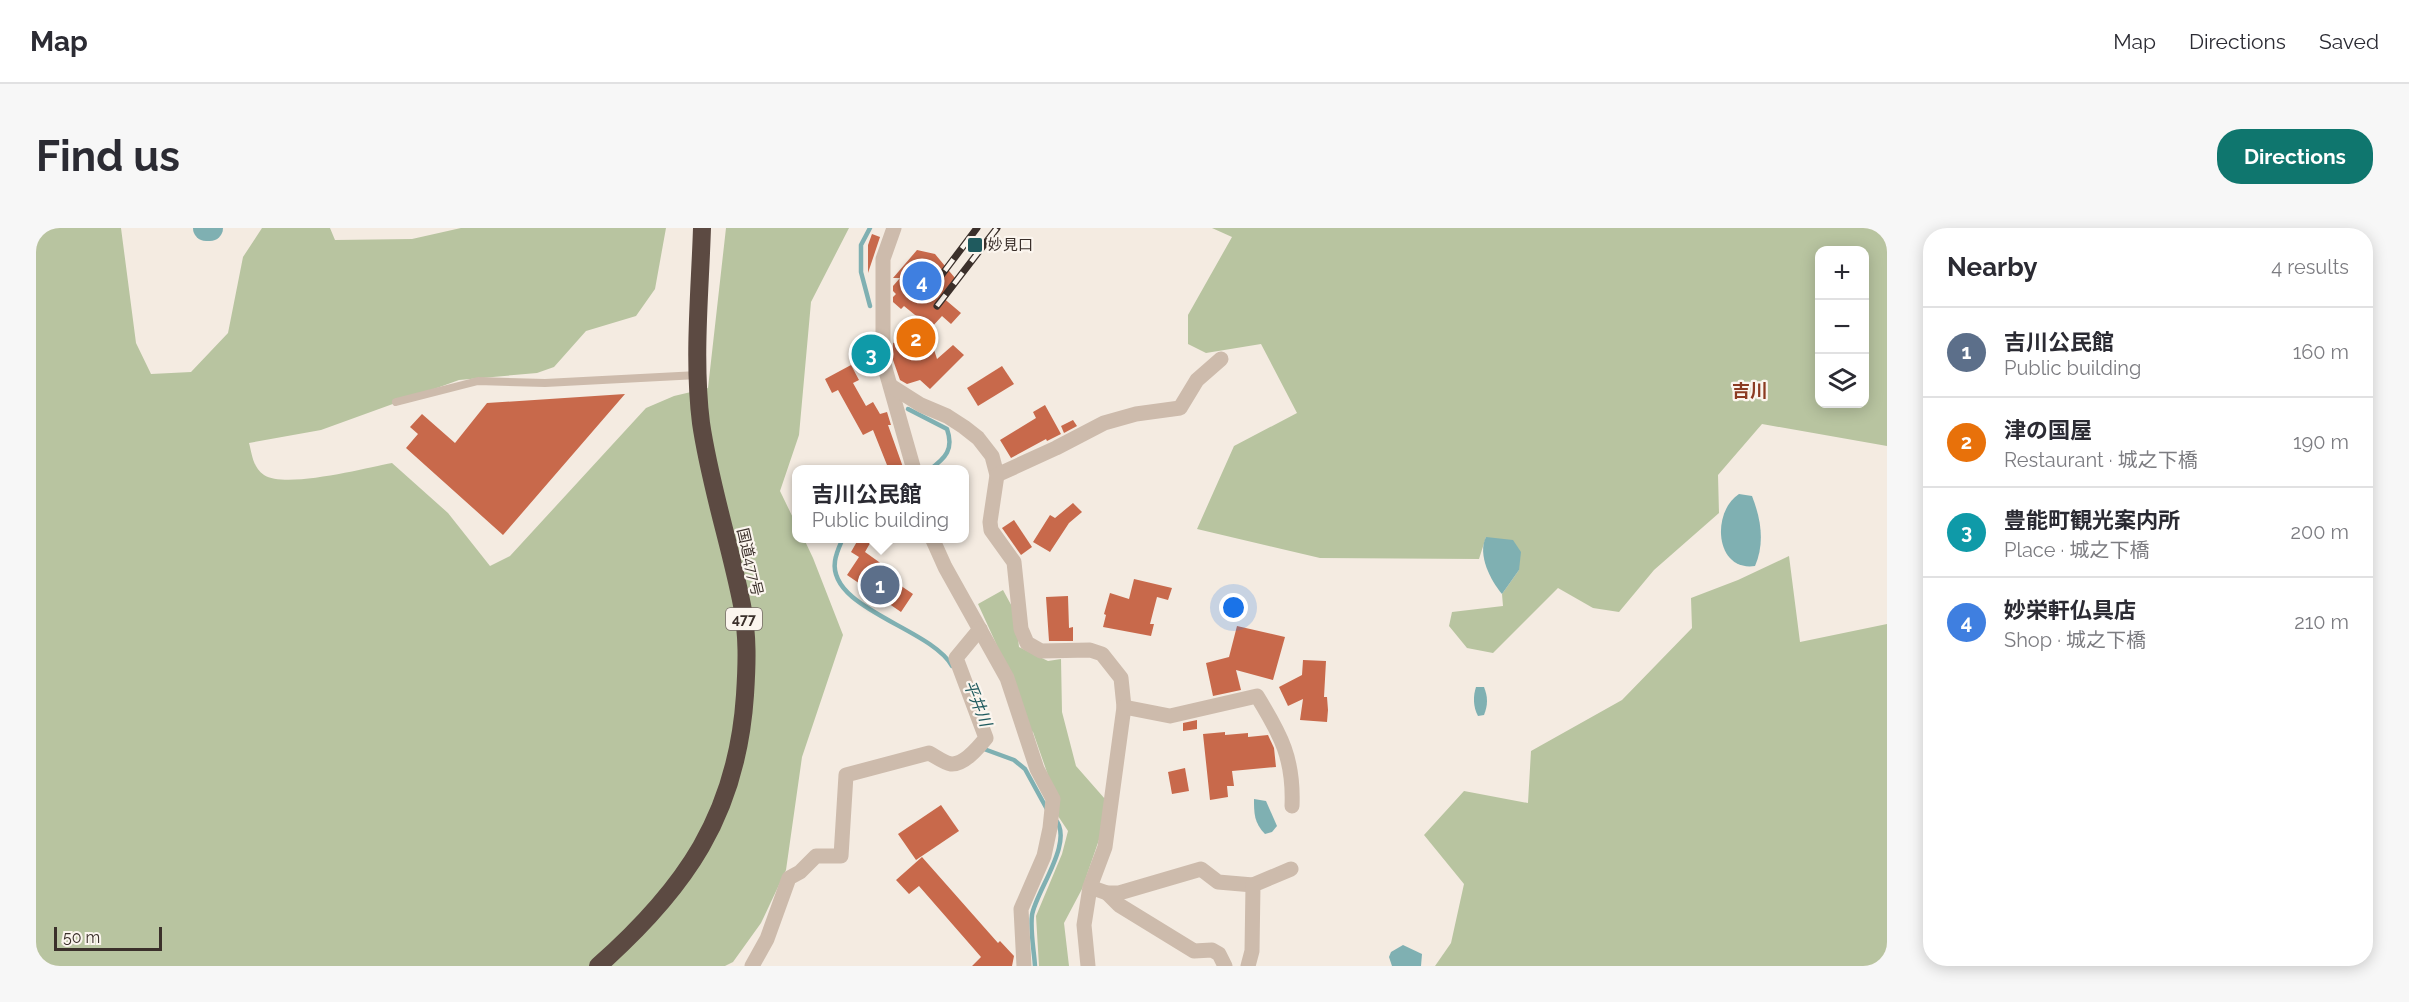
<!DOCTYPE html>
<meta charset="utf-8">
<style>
body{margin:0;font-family:Raleway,"Noto Sans JP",sans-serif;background:#f7f7f7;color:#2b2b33}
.controls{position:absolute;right:18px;top:18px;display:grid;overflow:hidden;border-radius:12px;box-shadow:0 3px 15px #0003}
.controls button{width:54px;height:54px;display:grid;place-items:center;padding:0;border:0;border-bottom:2px solid #e1e1e2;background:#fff;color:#2b2b33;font:30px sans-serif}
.scale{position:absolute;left:18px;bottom:15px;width:108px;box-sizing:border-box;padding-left:6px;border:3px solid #3b302b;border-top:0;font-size:16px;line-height:21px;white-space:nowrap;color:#3b302b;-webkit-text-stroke:4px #fbf5ee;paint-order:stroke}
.you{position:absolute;left:1198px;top:380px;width:21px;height:21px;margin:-15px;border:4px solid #fff;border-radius:50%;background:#1a73e8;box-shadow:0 0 0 9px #1a73e833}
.badge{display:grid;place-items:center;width:39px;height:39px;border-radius:50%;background:#0f766e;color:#fff;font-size:20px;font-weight:700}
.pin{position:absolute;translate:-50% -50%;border:3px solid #fff;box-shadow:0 2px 6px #0006}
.popup{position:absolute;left:756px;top:237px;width:177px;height:78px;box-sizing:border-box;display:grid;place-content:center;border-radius:12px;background:#fff;filter:drop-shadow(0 2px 4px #0005);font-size:20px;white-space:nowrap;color:#7c7c81}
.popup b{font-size:22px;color:#2b2b33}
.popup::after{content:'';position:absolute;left:50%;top:100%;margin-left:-12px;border:12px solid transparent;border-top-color:#fff}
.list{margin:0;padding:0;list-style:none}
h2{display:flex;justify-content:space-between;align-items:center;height:78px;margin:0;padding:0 24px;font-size:26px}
h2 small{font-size:20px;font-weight:400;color:#7c7c81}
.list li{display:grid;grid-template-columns:39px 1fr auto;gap:18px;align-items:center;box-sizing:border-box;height:90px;padding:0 24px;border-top:2px solid #e1e1e2}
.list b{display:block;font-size:22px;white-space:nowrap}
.list p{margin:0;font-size:20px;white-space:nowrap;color:#7c7c81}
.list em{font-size:20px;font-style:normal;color:#7c7c81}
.icon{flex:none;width:33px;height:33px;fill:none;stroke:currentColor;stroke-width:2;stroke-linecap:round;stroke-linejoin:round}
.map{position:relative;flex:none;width:1851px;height:738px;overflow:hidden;border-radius:24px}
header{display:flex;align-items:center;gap:36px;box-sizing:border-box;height:84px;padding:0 30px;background:#fff;border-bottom:2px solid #e1e1e2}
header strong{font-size:28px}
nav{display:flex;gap:33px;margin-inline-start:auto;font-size:21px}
.intro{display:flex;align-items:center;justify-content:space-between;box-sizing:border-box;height:144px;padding:0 36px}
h1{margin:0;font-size:42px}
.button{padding:15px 27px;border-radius:24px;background:#0f766e;color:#fff;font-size:21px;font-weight:700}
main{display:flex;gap:36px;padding:0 36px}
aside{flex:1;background:#fff;border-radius:24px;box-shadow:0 3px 15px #0003}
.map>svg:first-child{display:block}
.green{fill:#b8c4a0;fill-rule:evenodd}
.water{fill:#7fb0b2}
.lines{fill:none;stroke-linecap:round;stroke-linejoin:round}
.stream{stroke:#7fb0b2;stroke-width:4.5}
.river{stroke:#7fb0b2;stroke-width:26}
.building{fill:#c8694b}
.lane{stroke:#cdbbac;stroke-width:8}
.street{stroke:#cdbbac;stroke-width:15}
.highway{stroke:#5c4a42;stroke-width:18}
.rail-casing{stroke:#3b302b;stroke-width:7}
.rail{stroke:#fbf5ee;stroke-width:4.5;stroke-dasharray:14;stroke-linecap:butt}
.poi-dot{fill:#1f5a5e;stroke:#fbf5ee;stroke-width:2}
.labels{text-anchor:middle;stroke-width:4.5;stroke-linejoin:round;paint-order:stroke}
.shield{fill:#fbf5ee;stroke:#756b66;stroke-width:1.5}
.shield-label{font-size:14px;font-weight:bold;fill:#3b302b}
.poi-label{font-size:15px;fill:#3b302b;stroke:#fbf5ee;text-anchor:start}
.street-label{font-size:15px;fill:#3b302b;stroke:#fbf5ee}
.water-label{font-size:16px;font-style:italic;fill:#1f5a5e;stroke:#fbf5ee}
.quarter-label{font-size:18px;font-weight:bold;fill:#8c3b22;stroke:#fbf5ee}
</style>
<header>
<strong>Map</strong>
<nav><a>Map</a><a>Directions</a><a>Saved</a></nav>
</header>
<div class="intro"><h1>Find us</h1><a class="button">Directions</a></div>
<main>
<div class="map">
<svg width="1851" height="738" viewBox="0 0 1851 738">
<rect width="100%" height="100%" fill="#f4ebe1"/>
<g class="green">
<path d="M0 0H85L100 115 115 146 155 144 192 105 207 29 226 0H294L299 12 376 11 425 0H630L619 61 600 88 550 103 518 139 501 145 423 152 285 202 213 215C216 226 217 240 228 247 250 261 329 240 356 235L412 285 454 338 474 328 610 180 638 168 672 160 690 0H813L775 74 763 207 744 263 760 296V310L768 311 777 330 807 407 766 529 750 642 725 695 697 734 689 738H0Z"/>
<path d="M1176 0H1851V218L1726 196 1682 247 1683 285 1618 342 1583 384 1557 380 1522 360 1457 425 1431 420 1413 398 1416 384 1467 378 1466 366 1483 342 1450 309 1443 331 1284 330 1161 301 1198 218 1261 185 1225 116 1170 125 1152 116V87L1196 9ZM1784 22H1828V176H1784Z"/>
<polygon points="1753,328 1764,414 1851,396 1851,738 1399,738 1415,715 1428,656 1388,607 1428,563 1492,575 1495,523 1586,472 1656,400 1655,370 1702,352"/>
<polygon points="967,362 979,384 983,419 1012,433 1025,431 1026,484 1040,538 1069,571 1065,606 1046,661 1028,695 1033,738 1003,738 1000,688 1026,626 1032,603 1020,585 1021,573 997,504 993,502 979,457 942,376"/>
</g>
<g class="water">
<path d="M1703 266 1716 268C1725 291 1729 315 1719 338 1679 344 1675 284 1703 266Z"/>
<path d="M1450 309 1477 312 1485 324 1483 342 1466 366C1455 353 1441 327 1450 309Z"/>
<path d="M1440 459H1448C1452 469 1452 477 1448 487L1442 488C1437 479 1437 468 1440 459Z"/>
<path d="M1218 571 1230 573 1241 598 1236 604 1229 606C1218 595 1218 585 1218 571Z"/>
<polygon points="1367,717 1386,726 1385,738 1356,738 1353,729 1355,724"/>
</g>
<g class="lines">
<g class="stream">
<polyline points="834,0 825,17 825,44 834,78"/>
<path d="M872 181 911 201C918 221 910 230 893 242"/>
<path d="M807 310C804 317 800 325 799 333 792 381 895 400 916 438"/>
<polyline points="947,519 948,521 978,532 989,541 1012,583"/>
<path d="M999 738C998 722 994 703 996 687 1000 663 1039 613 1019 591"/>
</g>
<polyline class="river" points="170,0 174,0"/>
</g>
<g class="building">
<polygon points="836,6 844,9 832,45 832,17"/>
<polygon points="881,22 899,26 919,50 905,68 925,85 915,96 906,88 895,100 868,78 865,81 857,74 857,69 860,66 857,63 857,58 864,50 857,50"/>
<polygon points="891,100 901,131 917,117 928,127 894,161 884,152 871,156 864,152 857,132 857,115 869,111 867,107"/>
<rect x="829" y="120" width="8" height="13"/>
<polygon points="815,137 823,152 817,155 830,178 837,174 844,186 851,184 855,197 852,197 868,242 853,242 837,202 827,207 802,162 796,165 789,151"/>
<polygon points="966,138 978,156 942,178 931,160"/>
<polygon points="589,166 467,307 370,220 382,206 374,199 386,186 419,215 451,175"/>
<polygon points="1009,177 1025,206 1011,213 1010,211 975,230 964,212 1000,190 997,184"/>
<polygon points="1037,192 1041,198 1028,205 1025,198"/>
<polygon points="1037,275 1046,284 1033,295 1014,324 997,314 1014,287 1019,290"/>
<polygon points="978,292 996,319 985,327 966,300"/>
<polygon points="823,310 837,310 829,324 850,339 846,345 877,366 865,384 811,347 823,329 815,324"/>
<polygon points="1098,351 1136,360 1132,372 1121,369 1114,396 1118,396 1115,408 1067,399 1070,387 1068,386 1074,365 1093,371"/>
<polygon points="1032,368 1033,400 1037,399 1037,413 1013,413 1010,369"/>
<polygon points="1201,398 1249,409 1237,452 1200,442 1205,462 1177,468 1170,435 1193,429"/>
<polygon points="1267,432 1290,433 1288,469 1291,469 1292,482 1291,494 1264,492 1267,471 1252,478 1243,459 1266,447"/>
<polygon points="1161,492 1161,501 1147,503 1147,495"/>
<polygon points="1189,504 1189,507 1212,505 1212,509 1232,507 1238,520 1240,539 1196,543 1198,558 1191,558 1192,569 1174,572 1167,506"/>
<polygon points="1149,540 1153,563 1136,566 1132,544"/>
<polygon points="905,577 923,603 880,632 862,606"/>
<polygon points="886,629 962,715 964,713 978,728 976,738 936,738 945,729 883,658 873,666 860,652"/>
</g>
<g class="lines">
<polyline class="lane" points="360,174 442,153 509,155 662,147"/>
<g class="street">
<polyline points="858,0 847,31 847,133 878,242"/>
<polyline points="855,158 885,177 911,188 928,199 942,210 956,228 961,247 954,294 955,302 978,334 985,401 991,415 1005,423 1054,422 1066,426 1085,450 1088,479 1069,619 1054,659 1048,697 1052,738"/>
<polyline points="961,247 1020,220 1068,195 1100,186 1144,180 1161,152 1185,131"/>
<polyline points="896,310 909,339 971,450 1001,541 1017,571 1014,600 1008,628 985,681 988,738"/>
<path d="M1088 479 1134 488 1221 468C1245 507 1258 531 1256 578"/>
<polyline points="1054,659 1071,665 1083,665 1165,641 1182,654 1217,657"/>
<polyline points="1071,665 1083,677 1158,723 1176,722 1183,726 1189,738"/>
<path d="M716 738 731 711 753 650 764 644 780 628H805L810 547 893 525C899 528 908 535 915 536 928 537 942 520 950 510L920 430 944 401"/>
<polyline points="1212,738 1216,723 1217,657 1255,641"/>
</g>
<path class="highway" d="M562 738C649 661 701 587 709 467 711 436 712 408 706 377 694 316 674 257 665 195 657 131 664 64 666 0"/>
<g class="rail-casing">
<g id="rail">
<polyline points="892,65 941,0"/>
<polyline points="901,78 961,0"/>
</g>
</g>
<use href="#rail" class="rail"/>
</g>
<rect class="poi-dot" x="931" y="9" width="16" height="16" rx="3"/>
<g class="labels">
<rect class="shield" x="690" y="380" width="36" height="22" rx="4.5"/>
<g class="shield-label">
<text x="708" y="396">477</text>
</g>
<g class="poi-label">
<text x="952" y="22">妙見口</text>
</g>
<g class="street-label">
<text transform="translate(714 334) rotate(77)" y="5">国道477号</text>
</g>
<g class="water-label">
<text transform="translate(942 475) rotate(68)" y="6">平井川</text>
</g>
<g class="quarter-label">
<text x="1714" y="169">吉川</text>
</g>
</g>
</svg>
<div class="controls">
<button>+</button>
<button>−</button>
<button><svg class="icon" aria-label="layers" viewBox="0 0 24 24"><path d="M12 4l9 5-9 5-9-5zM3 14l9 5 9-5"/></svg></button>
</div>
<div class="scale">50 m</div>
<div class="you"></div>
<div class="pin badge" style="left:844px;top:357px;background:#5c6f8a">1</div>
<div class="popup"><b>吉川公民館</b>Public building</div>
<div class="pin badge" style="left:880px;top:110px;background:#e8710a">2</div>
<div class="pin badge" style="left:835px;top:126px;background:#0f9aa8">3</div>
<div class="pin badge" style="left:886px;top:53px;background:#3f7fe0">4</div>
</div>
<aside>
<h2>Nearby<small>4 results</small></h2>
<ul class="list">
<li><span class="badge" style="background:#5c6f8a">1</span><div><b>吉川公民館</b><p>Public building</p></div><em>160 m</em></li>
<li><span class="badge" style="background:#e8710a">2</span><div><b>津の国屋</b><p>Restaurant · 城之下橋</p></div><em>190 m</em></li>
<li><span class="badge" style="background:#0f9aa8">3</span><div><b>豊能町観光案内所</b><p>Place · 城之下橋</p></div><em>200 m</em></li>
<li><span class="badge" style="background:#3f7fe0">4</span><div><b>妙栄軒仏具店</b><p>Shop · 城之下橋</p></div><em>210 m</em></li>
</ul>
</aside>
</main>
